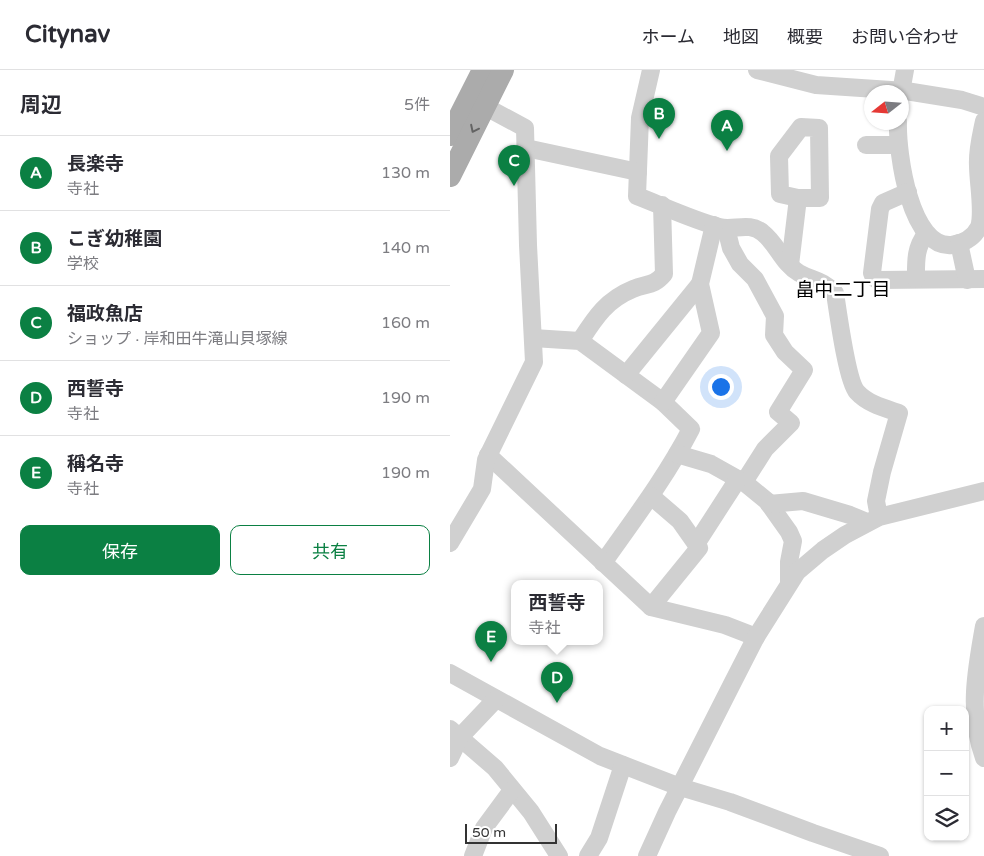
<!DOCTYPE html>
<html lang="ja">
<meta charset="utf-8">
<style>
body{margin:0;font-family:"Varela Round","Noto Sans JP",sans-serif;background:#f7f7f7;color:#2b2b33}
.controls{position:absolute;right:15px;bottom:15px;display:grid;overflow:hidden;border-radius:10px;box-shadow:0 1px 4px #0004}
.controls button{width:45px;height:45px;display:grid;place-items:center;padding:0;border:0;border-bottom:1px solid #e1e1e2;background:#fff;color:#2b2b33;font:25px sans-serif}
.compass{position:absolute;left:414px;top:15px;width:45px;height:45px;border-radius:50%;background:#fff;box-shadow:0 1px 4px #0004;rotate:253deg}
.scale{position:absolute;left:15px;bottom:12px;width:92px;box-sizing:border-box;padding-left:5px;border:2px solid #333;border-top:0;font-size:14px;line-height:18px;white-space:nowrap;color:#333;-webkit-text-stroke:4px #fff;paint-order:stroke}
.you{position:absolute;left:270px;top:316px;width:18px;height:18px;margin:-12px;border:4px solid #fff;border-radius:50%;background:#1a73e8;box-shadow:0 0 0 8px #1a73e833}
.badge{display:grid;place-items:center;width:32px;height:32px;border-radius:50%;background:#0b8043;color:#fff;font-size:16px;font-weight:700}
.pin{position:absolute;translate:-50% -41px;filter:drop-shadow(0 1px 2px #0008)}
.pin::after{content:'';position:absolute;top:26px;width:18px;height:15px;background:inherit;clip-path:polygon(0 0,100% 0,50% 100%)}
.popup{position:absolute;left:61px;top:510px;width:92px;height:65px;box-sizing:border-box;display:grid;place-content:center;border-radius:10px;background:#fff;filter:drop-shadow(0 1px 4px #0005);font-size:16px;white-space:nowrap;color:#7c7c81}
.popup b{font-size:19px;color:#2b2b33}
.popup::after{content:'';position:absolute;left:50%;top:100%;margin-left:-10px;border:10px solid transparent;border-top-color:#fff}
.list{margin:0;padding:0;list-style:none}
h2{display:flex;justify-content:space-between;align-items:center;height:65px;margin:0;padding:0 20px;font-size:21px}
h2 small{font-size:16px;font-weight:400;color:#7c7c81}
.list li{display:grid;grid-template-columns:32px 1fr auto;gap:15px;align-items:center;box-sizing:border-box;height:75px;padding:0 20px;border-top:1px solid #e1e1e2}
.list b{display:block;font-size:19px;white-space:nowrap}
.list p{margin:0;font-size:16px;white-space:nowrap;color:#7c7c81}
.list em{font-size:16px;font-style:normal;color:#7c7c81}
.actions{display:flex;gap:10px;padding:15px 20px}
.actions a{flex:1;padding:11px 0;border:1px solid #0b8043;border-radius:10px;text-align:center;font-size:18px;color:#0b8043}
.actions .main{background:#0b8043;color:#fff}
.icon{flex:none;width:28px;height:28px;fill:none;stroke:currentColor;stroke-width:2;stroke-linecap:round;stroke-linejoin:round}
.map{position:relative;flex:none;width:534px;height:786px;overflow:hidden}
header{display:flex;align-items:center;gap:30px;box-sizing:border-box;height:70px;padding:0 25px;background:#fff;border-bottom:1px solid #e1e1e2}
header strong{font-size:24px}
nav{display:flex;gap:28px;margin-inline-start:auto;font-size:18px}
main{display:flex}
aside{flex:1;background:#fff}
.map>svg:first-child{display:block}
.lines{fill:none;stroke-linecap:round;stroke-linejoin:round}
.minor{stroke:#d0d0d0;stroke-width:18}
.major{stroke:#ababab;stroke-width:22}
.oneway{stroke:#636363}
.labels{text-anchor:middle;stroke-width:5;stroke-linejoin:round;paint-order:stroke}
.neighbourhood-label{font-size:19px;fill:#000;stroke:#fff}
</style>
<header>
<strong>Citynav</strong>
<nav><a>ホーム</a><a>地図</a><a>概要</a><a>お問い合わせ</a></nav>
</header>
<main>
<aside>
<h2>周辺<small>5件</small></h2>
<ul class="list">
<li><span class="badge">A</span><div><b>長楽寺</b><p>寺社</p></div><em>130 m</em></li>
<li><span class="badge">B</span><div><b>こぎ幼稚園</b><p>学校</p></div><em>140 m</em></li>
<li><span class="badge">C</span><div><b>福政魚店</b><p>ショップ · 岸和田牛滝山貝塚線</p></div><em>160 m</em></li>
<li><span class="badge">D</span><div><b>西誓寺</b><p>寺社</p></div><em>190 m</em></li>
<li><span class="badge">E</span><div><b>稱名寺</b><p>寺社</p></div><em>190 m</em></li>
</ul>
<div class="actions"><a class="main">保存</a><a>共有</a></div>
</aside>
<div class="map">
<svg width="534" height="786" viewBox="0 0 534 786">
<rect width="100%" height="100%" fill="#fff"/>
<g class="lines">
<g class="minor">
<path d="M201 0 190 48 187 126C213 136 243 150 269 157 284 161 299 151 313 163 327 174 333 194 349 203 363 211 371 209 385 223 388 242 397 311 407 322 418 334 434 338 449 343L432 402 426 431 429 447"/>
<polyline points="307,0 366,15 456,21 512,30 534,37"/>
<polyline points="451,22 455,0"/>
<path d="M448 52C447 83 460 179 502 175 514 173 524 167 529 157 534 143 528 112 528 96 527 80 531 66 534 51"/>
<polyline points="416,75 448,75"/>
<polyline points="76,78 188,102"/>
<polyline points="458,122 433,133 430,139 422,203 424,208 428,210 534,209"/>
<polyline points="276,158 281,178 290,194 305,209 325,246 324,265 335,282 354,300 328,342 341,353 315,379 294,412"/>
<polyline points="509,173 517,210"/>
<polyline points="340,195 348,128 370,128 369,58 351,57 329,86 330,124 348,128"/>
<path d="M466 209C466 192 465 178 476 164"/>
<path d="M83 268 130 271 213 332 241 359C216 407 184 449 153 493"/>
<path d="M130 271C145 248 156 230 183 219 197 213 203 217 214 204L212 135"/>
<polyline points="176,305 250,214"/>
<polyline points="213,332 261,263 250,214 264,155"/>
<polyline points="227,384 261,394 295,413 317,431 339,462 343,471 339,492 339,513"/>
<polyline points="38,385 201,537 275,555 306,567"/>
<polyline points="319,434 353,431 400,445 417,452"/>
<polyline points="0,473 32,419 36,390 84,292 78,175 75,58 23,30"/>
<polyline points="246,474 288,409"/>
<polyline points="201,537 249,478 230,451 201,426"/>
<path d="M534 556C526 600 518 644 534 688"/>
<polyline points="0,603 150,686 230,717 280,732 363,763 430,786"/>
<polyline points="0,659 45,698 81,742 109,786"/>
<polyline points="0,688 10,667 46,629"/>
<polyline points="23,786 34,758 62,720"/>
<polyline points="138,786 149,768 173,695"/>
<polyline points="197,786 217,742 284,610 306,567 347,502 373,480 395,465 429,447 534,421"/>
</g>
<g class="major">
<polyline points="0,65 33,0"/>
<polyline points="0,106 53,0"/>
</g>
</g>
<defs><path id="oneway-chevron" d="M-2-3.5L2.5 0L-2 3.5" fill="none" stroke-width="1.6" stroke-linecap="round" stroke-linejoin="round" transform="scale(1.25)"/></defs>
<use class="oneway" href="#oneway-chevron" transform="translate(24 59) rotate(116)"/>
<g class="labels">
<g class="neighbourhood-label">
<text x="393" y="226">畠中二丁目</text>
</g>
</g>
</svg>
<div class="controls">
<button>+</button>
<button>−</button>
<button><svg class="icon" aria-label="layers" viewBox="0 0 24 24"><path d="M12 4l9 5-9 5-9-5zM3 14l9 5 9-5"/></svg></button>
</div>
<svg class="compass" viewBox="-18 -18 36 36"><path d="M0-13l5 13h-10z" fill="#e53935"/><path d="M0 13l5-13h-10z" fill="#7c7c81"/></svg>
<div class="scale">50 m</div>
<div class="you"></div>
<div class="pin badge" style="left:277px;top:81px">A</div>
<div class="pin badge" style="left:209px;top:69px">B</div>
<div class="pin badge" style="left:64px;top:116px">C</div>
<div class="pin badge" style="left:107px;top:633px">D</div>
<div class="popup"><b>西誓寺</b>寺社</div>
<div class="pin badge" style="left:41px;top:592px">E</div>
</div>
</main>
